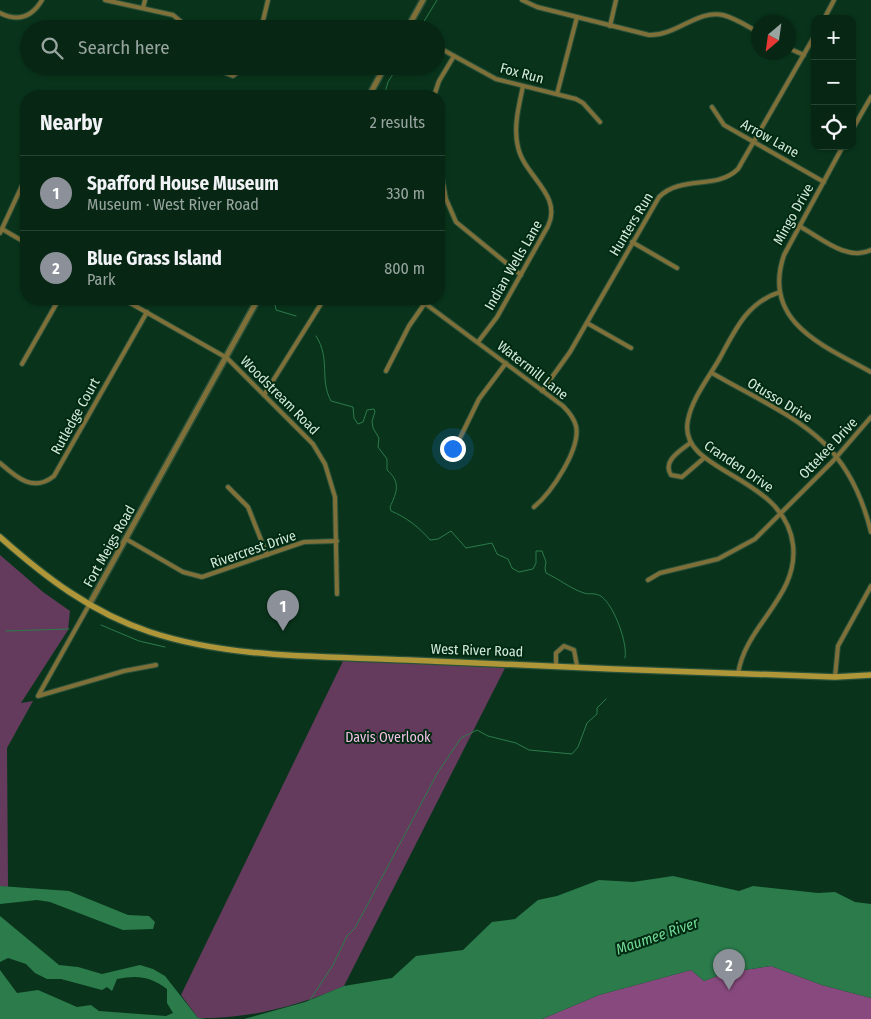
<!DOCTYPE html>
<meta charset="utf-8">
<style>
body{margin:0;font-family:"Fira Sans Condensed",sans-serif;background:#102f1d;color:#f1f3f6}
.controls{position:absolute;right:15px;top:15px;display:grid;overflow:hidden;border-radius:10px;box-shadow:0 1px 4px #0004}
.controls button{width:45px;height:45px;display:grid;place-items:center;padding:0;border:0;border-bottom:1px solid #284434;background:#072714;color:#f1f3f6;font:25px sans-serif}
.compass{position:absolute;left:751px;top:15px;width:45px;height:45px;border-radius:50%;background:#072714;box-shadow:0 1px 4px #0004;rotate:209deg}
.you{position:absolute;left:452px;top:448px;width:18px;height:18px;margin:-12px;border:4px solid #fff;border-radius:50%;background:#1a73e8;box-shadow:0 0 0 8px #1a73e833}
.badge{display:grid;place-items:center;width:32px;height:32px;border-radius:50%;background:#8c9099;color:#fff;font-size:16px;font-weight:700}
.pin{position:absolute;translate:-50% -41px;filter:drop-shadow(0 1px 2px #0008)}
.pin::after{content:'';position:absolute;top:26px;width:18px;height:15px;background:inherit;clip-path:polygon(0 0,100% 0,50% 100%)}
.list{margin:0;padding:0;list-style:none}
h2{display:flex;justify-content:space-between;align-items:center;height:65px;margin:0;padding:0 20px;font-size:21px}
h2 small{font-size:16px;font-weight:400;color:#98a5a0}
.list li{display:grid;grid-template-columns:32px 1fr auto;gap:15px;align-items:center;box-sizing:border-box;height:75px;padding:0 20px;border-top:1px solid #284434}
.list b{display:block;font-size:19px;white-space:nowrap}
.list p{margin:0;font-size:16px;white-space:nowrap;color:#98a5a0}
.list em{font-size:16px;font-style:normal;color:#98a5a0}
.icon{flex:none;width:28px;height:28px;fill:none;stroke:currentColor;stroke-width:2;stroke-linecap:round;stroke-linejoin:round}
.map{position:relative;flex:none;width:871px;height:1019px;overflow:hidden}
.search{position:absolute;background:#072714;box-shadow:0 1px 4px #0004;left:20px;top:20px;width:425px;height:55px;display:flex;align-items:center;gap:12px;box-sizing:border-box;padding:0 18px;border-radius:28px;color:#98a5a0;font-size:19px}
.panel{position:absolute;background:#072714;box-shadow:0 1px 4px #0004;left:20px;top:90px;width:425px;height:215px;border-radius:20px}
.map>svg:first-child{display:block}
.green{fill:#653b5d}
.forest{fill:#884a7e}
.water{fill:#2b7b4b}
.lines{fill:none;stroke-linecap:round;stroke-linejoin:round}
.stream{stroke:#2b7b4b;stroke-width:1}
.minor-casing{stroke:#29513a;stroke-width:6}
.tertiary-casing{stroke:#29513a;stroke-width:8}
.secondary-casing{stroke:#29513a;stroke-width:8}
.minor{stroke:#7f703a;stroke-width:4}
.tertiary{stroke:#7f703a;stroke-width:5}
.secondary{stroke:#af9639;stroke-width:5.5}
.labels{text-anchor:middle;stroke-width:4;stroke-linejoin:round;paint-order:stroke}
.street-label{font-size:14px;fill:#d4eada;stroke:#002a12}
.park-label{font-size:14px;fill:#f5bfea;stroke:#002a12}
.water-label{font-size:15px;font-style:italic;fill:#70d995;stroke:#002a12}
</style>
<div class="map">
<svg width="871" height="1019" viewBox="0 0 871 1019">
<rect width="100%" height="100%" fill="#09341b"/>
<g class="green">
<polygon points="0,555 43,592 70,611 68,630 21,703 33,701 7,748 8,887 0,886"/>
<path d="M345 657 507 664 344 986C298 1006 249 1019 198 1018L181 995Z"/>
</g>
<polygon class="forest" points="771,966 822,985 871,998 871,1019 542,1019 599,995 691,970 704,981 725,973"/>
<g class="water">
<polygon points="673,876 739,891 753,886 818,893 835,892 855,902 871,904 871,998 822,985 771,966 725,973 704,981 691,970 599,995 542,1019 244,1019 305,1002 344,986 392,978 416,956 463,950 492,922 515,919 538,900 557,896 599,880 633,882"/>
<polygon points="0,886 69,891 128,915 149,916 155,922 153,929 123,930 115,927 50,902 37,900 0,904"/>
<path d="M0 916 59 965 78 967 102 974 140 965 153 969 165 976 198 1018 207 1019H0V970L17 993 38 990 77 1007 91 1005 99 1011 166 1016 173 1013 167 1003V989C150 976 137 975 117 979L112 991 107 987 102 990 61 979H47L35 973 26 964 8 958 0 962Z"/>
</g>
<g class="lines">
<g class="stream">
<polyline points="423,23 437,0"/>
<polyline points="384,96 388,82 398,66"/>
<polyline points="274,299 276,310 296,316"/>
<path d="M316 336C331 359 319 379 331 401L353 407 354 418 358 424 363 422 367 410 374 409 375 412 372 421 373 428 379 438 378 447 387 459V470C401 482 397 492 390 507L391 511C406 517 420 528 430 540L438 539 451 531 466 548 492 543 497 554 508 559 512 568 519 572 533 569 536 563V551H542L546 562 545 568 546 573C559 579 571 589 584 593 590 595 596 592 602 597 614 606 628 643 625 658"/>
<polyline points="101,625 139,641 165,647"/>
<polyline points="6,631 69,629"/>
<polyline points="310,1000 333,965 347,936 355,928 438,772 461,738 477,730 488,736 516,743 529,750 572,754 578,747 587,723 597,714 597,708 606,699"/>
</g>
<g class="minor-casing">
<g id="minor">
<polyline points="105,0 173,15 190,29"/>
<path d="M522 0 537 7 649 35C676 36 698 9 723 15 735 18 747 26 758 32"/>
<polyline points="143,8 145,0"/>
<path d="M0 13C18 22 32 17 42 0"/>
<polyline points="824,19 834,0"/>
<polyline points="610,26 616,0"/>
<polyline points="261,29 268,0"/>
<polyline points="436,46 496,79 576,99 583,103 600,122"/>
<polyline points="788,48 804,55"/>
<polyline points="221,66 223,72 233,76 238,72 240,66"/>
<polyline points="557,94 577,17"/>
<polyline points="434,96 439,81 454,56"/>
<polyline points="712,107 724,125 824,182"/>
<polyline points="852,130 871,97"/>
<path d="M843 146 784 255C761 322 824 346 871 372"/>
<polyline points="439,161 446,199 456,222 521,275"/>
<path d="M799 226C820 237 847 262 871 250"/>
<polyline points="2,229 26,243"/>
<polyline points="0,233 26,177"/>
<polyline points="632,242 677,268"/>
<polyline points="123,299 227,358 313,444 325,464 335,497 337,594"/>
<path d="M419 299 563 406C569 412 574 418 576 426 581 449 551 493 534 507"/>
<polyline points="587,323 631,348"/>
<path d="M478 342 497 317 548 226C563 195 524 176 518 147 513 128 519 105 523 86"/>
<polyline points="22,364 59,299"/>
<polyline points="386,371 409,326 425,303"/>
<path d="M712 373C792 419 847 434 871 532"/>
<path d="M542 391 570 352 659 197C681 175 717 190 738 169L815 35"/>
<polyline points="264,395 324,299"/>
<polyline points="459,440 479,399 506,363"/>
<path d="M690 443C680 451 662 461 671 475L682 477 704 458"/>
<path d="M0 463C16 477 33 493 54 476L147 312"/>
<polyline points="228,487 248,507 267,555"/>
<polyline points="126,539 183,572 202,577 304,542 337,541"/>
<polyline points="648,580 660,573 718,559 755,539 833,461 871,417"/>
<polyline points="89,605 38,696 124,671 156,665"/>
<polyline points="556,666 556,653 564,646 574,650 577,666"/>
<path d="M738 674C745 625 799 597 793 545 785 474 676 473 688 420 692 398 710 376 721 356 736 328 748 302 780 292"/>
<polyline points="835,677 838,646 871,586"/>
</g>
</g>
<g class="tertiary-casing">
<g id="tertiary">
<polyline points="407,29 423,0"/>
<polyline points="369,96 385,66"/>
<polyline points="89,605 258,299"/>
</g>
</g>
<g class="secondary-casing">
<path id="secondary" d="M0 537C45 577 92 613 150 632 232 659 323 656 408 660 550 667 693 672 835 677L871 675"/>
</g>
<use href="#minor" class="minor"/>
<use href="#tertiary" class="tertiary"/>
<use href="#secondary" class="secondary"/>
</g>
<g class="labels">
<g class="street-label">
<text transform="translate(522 73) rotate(15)" y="5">Fox Run</text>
<text transform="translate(770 138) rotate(29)" y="5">Arrow Lane</text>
<text transform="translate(793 214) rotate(-61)" y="5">Mingo Drive</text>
<text transform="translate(631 224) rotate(-59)" y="5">Hunters Run</text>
<text transform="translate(513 265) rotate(-60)" y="5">Indian Wells Lane</text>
<text transform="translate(533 370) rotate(38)" y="5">Watermill Lane</text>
<text transform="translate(280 395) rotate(45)" y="5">Woodstream Road</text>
<text transform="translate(780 400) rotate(31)" y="5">Otusso Drive</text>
<text transform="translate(75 416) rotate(-61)" y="5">Rutledge Court</text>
<text transform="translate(828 448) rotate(-47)" y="5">Ottekee Drive</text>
<text transform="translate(739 466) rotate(34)" y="5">Cranden Drive</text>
<text transform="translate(109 546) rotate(-61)" y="5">Fort Meigs Road</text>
<text transform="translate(253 549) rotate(-19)" y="5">Rivercrest Drive</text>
<text transform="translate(477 650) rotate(2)" y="5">West River Road</text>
</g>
<g class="park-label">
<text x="388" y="742">Davis Overlook</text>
</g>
<g class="water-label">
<text transform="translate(657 936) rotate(-19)" y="5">Maumee River</text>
</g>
</g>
</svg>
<div class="controls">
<button>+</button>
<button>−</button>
<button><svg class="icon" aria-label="locate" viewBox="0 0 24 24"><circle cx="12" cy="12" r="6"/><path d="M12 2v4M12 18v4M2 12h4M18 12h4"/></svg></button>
</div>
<svg class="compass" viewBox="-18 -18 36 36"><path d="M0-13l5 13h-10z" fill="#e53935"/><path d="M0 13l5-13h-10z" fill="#98a5a0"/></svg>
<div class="you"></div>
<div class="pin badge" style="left:283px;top:631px">1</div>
<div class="pin badge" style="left:729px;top:990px">2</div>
<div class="search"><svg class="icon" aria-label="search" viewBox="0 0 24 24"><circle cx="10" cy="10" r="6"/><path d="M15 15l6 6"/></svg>Search here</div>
<section class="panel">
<h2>Nearby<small>2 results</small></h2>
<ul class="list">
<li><span class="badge">1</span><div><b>Spafford House Museum</b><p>Museum · West River Road</p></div><em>330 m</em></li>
<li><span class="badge">2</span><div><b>Blue Grass Island</b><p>Park</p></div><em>800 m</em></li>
</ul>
</section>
</div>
